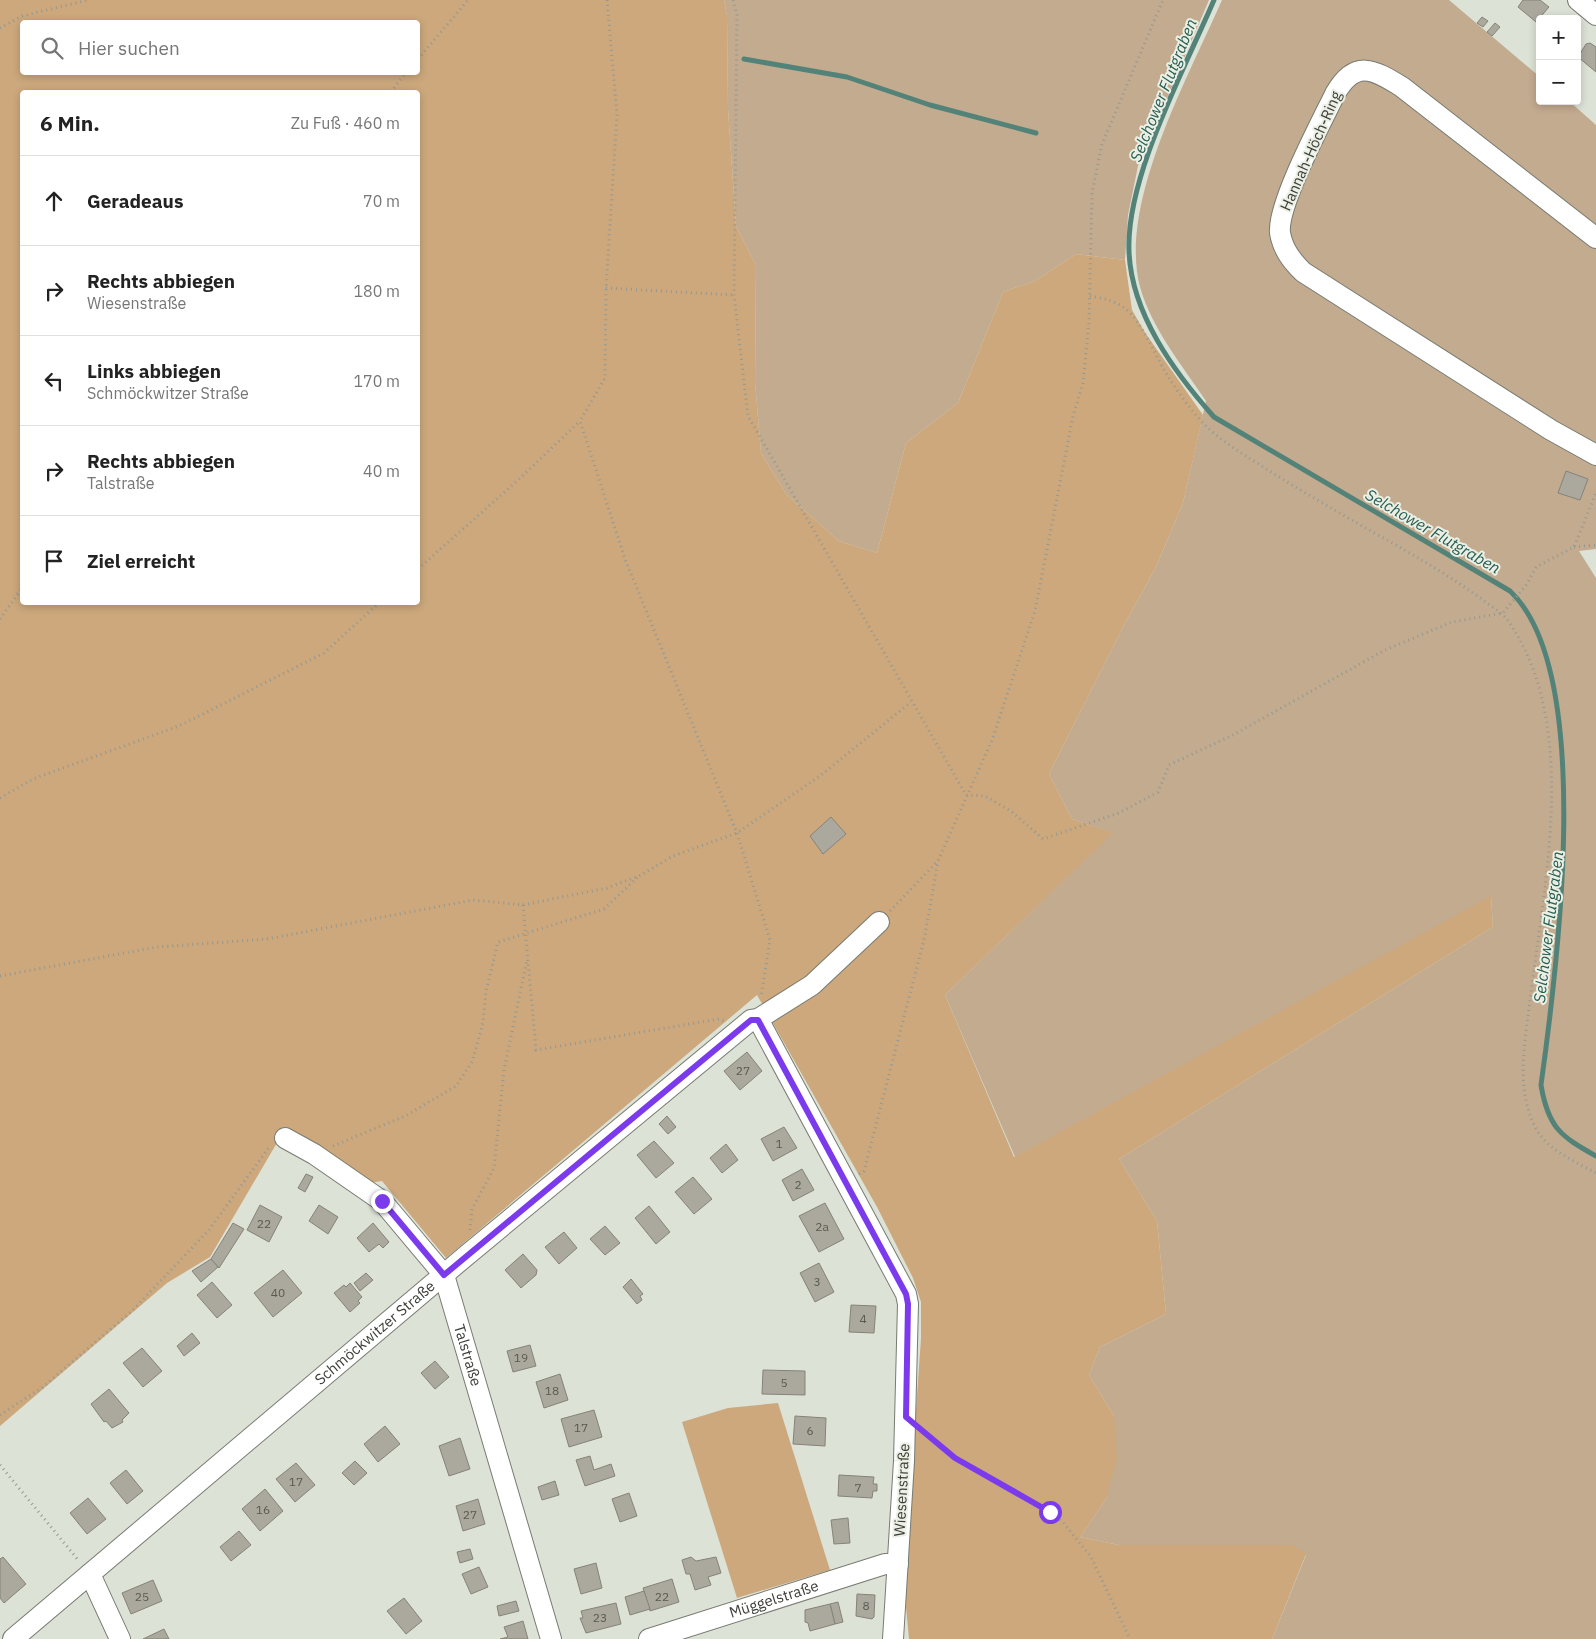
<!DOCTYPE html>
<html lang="de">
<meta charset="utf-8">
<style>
body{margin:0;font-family:"IBM Plex Sans",sans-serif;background:#f2f2f2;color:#222}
.controls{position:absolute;right:15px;top:15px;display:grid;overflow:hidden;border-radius:5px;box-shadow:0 2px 8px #0003}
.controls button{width:45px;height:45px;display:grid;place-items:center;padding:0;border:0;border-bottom:1px solid #e0e0e0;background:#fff;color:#222;font:25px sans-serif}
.stop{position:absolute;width:15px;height:15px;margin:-11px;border:4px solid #7c3aed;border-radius:50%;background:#fff}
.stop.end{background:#7c3aed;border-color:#fff;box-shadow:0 1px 5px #0008}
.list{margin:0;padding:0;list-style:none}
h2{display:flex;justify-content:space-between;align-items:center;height:65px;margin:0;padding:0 20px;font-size:21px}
h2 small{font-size:16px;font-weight:400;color:#767676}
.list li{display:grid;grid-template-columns:32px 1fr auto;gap:15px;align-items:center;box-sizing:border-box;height:90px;padding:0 20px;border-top:1px solid #e0e0e0}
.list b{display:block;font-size:19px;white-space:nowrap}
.list p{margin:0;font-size:16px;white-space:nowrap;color:#767676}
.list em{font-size:16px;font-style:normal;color:#767676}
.icon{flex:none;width:28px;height:28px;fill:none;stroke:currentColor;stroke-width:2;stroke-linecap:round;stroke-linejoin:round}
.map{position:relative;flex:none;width:1596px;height:1639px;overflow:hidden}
.search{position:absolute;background:#fff;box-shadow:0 2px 8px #0003;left:20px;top:20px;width:400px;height:55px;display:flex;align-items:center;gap:12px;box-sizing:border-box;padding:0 18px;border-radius:5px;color:#767676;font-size:19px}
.panel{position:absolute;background:#fff;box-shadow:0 2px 8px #0003;left:20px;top:90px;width:400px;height:515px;border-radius:5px}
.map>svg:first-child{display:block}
.green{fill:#c3ab8f}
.forest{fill:#cca87c;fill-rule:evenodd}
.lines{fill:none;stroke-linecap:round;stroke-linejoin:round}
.stream{stroke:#538378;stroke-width:5}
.building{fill:#aba99e;stroke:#858379}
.minor-casing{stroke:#777b71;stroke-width:22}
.path{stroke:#949890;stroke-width:3;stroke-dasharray:1 4;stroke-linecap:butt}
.minor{stroke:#fff;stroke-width:20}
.route{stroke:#7c3aed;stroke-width:6}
.labels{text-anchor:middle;stroke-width:4;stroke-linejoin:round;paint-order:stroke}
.number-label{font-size:12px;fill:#585952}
.street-label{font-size:15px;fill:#3c3e39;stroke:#ebefe4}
.water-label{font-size:16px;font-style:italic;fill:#255d53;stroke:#ebefe4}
</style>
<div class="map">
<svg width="1596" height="1639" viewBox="0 0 1596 1639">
<rect width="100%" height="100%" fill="#dde2d7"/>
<g class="green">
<polygon points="724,0 1209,0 1138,166 1128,215 1125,260 1076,254 1035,281 1003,292 958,403 906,443 877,553 839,541 786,494 761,453 755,382 756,265 736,226 728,109 727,16"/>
<path d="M1222 0H1449L1540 77V101H1569L1596 125V549L1579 551 1596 578V1639H1272L1306 1555 1119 1545 1080 1537 1106 1499 1114 1416 1089 1375 1100 1347 1166 1314 1157 1221 1119 1159 1493 927 1491 897 1015 1157 945 995 1112 833 1072 819 1049 774 1123 627 1155 569 1183 503 1206 401C1182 365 1152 329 1140 287 1118 203 1189 76 1222 0Z"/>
</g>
<g class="forest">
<path d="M0 0H724L727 16 728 109 736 226 756 265 755 382 761 453 786 494 839 541 877 553 906 443 958 403 1003 292 1035 281 1076 254 1125 260 1132 310 1146 334 1203 415 1183 503 1155 569 1123 627 1049 774 1072 819 1113 833 945 995 1014 1157 1491 896 1493 927 1119 1159 1157 1221 1166 1314 1100 1347 1089 1375 1114 1416 1117 1458 1106 1499 1080 1537 1119 1545H1293L1306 1554 1272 1639H909L904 1585 921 1338V1302L913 1278 877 1207 757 995 446 1258 382 1181 350 1186 278 1141 210 1257 167 1283 0 1426ZM22 22H418V72H22ZM22 92H418V602H22Z"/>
<polygon points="778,1403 830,1570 737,1598 682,1422 728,1408"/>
</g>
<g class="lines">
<g class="stream">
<path d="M1214 0C1185 68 1126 177 1129 251 1131 313 1174 372 1214 417L1510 591C1596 672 1557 970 1541 1085 1548 1127 1560 1136 1596 1156"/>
<polyline points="744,59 847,77 930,105 1036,133"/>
</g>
</g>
<g class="building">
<polygon points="1523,0 1540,0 1549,7 1536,22 1518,7"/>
<polygon points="1482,17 1488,21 1483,27 1477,23"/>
<polygon points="1495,23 1500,27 1492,36 1487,32"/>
<polygon points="1590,43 1596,47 1596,72 1578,57 1586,44"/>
<polygon points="1566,471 1588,479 1580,500 1558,493"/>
<polygon points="831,817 846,834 823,854 810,836"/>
<polygon points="747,1052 762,1071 740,1090 724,1071"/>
<polygon points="667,1116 676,1127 668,1134 659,1124"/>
<polygon points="784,1127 797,1148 773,1161 761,1139"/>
<polygon points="654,1141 674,1163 656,1178 637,1155"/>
<polygon points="726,1144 738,1160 722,1173 710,1158"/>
<polygon points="802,1169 814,1190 793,1201 782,1180"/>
<polygon points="306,1174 313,1177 305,1192 298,1188"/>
<polygon points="693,1177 712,1199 694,1214 675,1192"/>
<polygon points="825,1203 844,1239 819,1252 799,1216"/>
<polygon points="260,1205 282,1217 269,1242 247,1230"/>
<polygon points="319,1205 338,1217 328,1234 309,1221"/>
<polygon points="649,1206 670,1232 656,1244 635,1218"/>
<polygon points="233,1223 244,1229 219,1268 211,1259"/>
<polygon points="373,1223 389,1242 383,1248 379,1244 369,1252 357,1238"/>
<polygon points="605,1226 620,1243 605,1255 590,1239"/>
<polygon points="564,1232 577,1248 559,1264 545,1247"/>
<polygon points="523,1254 537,1270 536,1275 521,1288 505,1270"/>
<polygon points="211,1259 218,1267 201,1282 192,1271"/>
<polygon points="819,1263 834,1292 815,1302 800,1273"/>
<polygon points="283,1270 302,1293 273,1317 254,1293"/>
<polygon points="366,1273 373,1280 360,1291 354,1283"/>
<polygon points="631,1279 643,1294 640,1296 642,1300 637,1304 623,1287"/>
<polygon points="212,1282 232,1305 217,1318 197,1295"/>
<polygon points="350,1283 362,1297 358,1301 360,1303 350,1312 334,1293 344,1285 346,1287"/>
<polygon points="851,1305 876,1306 874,1333 849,1332"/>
<polygon points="192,1333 200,1343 184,1356 177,1346"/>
<polygon points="530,1345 536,1366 513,1372 507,1351"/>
<polygon points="142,1348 162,1371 143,1387 123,1363"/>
<polygon points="435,1361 449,1377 435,1389 421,1373"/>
<polygon points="763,1370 805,1371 805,1395 762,1394"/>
<polygon points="560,1374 568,1400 544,1408 536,1382"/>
<polygon points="109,1389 129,1413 122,1420 123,1422 112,1428 106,1421 104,1422 91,1404"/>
<polygon points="594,1410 602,1437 569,1447 561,1419"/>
<polygon points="795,1416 826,1418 825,1446 793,1444"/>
<polygon points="385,1426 400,1444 378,1462 364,1444"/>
<polygon points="460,1438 470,1469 449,1476 439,1446"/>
<polygon points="590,1456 594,1470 611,1464 615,1476 585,1486 576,1460"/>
<polygon points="355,1461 367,1473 354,1485 342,1473"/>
<polygon points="296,1463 315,1485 295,1502 276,1479"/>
<polygon points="126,1470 143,1491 127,1504 110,1483"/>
<polygon points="839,1475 874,1477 873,1484 877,1484 877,1491 873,1491 872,1498 838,1496"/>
<polygon points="555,1481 559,1495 542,1500 538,1487"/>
<polygon points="265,1489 283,1511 260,1531 242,1509"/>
<polygon points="629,1493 637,1516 620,1522 612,1499"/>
<polygon points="88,1498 106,1519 87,1534 70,1513"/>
<polygon points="478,1499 485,1524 463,1531 456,1506"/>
<polygon points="848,1518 850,1543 834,1544 831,1520"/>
<polygon points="239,1531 251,1545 231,1561 220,1547"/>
<polygon points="470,1549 473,1559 460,1563 457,1552"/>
<polygon points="3,1557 26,1584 4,1603 0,1598 0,1559"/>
<polygon points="691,1557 696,1561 716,1557 721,1573 708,1577 711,1585 695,1590 690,1574 686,1574 682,1560"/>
<polygon points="596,1563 602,1588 581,1594 574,1569"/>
<polygon points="479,1567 488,1587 471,1594 462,1574"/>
<polygon points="672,1579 679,1602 650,1611 643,1588"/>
<polygon points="153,1580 162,1601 131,1614 122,1593"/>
<polygon points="644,1591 650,1609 630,1615 625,1597"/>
<polygon points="857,1594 875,1595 874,1617 872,1619 856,1616"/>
<polygon points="404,1598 422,1621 406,1634 387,1611"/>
<polygon points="516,1601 519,1611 499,1616 497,1606"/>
<polygon points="838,1602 843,1622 835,1624 830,1604"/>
<polygon points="616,1603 621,1624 586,1633 580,1618 583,1618 581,1611"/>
<polygon points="830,1604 835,1624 810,1631 808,1623 805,1622 805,1610"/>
<polygon points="523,1621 528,1639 500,1639 508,1637 504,1627"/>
<polygon points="164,1629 169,1639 143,1639"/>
</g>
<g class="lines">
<g class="minor-casing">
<g id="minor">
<polyline points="1578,0 1596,15"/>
<path d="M1596 238 1402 87C1373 69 1355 59 1335 94 1321 123 1277 205 1280 233 1283 250 1292 261 1303 272L1551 430 1596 455"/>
<polyline points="758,1019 906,1294 908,1304 904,1461 893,1639"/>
<path id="s1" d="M285 1138 314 1154 382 1201 444 1275 551 1639"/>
<polyline points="90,1574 120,1639"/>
<path id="s2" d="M13 1639 467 1255 751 1020 758 1019 812 985 879 922"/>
<path id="s3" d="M649 1639 885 1564H898"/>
</g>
</g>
<g class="path">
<polyline points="607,0 617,115 606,288 605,378 580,421 625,559 737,833 770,940 761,997"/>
<polyline points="733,0 737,14 734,295 748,416 966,795 985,796 1011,811 1043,839 1119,813 1158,792 1169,765 1233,735 1385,650 1452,622 1503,613 1527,584 1536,567 1574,547 1596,493"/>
<polyline points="0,28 22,16 88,0"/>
<polyline points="418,59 468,0"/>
<polyline points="391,92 406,72"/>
<polyline points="606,288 734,295"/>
<path d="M1090 296C1105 298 1120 302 1131 314 1147 333 1156 357 1169 378 1184 401 1202 426 1225 442 1272 474 1322 503 1371 531 1410 553 1447 574 1483 600 1492 607 1503 613 1509 622 1580 726 1544 884 1530 1001 1525 1041 1516 1087 1534 1125 1545 1149 1574 1161 1596 1173"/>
<polyline points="1574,547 1596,545"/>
<polyline points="418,569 517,481 580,421"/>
<polyline points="0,619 22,588"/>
<polyline points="0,798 33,779 179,726 324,653 380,602"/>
<polyline points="523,905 536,1050 719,1019 724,1021"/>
<polyline points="890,911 938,861 992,740 1035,611 1073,416 1083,383 1089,322 1092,193 1102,144 1163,0"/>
<polyline points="0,976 157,947 267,939 473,900 523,905 607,888 641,875 673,856 737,833 820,776 911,702"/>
<polyline points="333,1146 405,1116 456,1086 472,1062 483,1023 486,991 498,942 604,909 638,877"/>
<polyline points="859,1174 864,1171 924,940 938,862"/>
<polyline points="470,1230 472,1209 494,1168 504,1070 527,960"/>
<polyline points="0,1415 43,1387 133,1310 209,1230 270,1146"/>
<polyline points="922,1430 955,1459 1062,1521 1091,1557 1130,1639"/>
<polyline points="0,1465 79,1561"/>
</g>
<use href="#minor" class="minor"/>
</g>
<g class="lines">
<polyline class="route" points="382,1201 444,1275 751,1020 758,1020 906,1294 908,1304 906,1417 955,1458 1050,1512"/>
</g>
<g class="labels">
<g class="number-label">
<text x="743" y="1075">27</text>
<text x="779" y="1148">1</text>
<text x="798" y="1189">2</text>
<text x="264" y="1228">22</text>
<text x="822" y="1231">2a</text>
<text x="817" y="1286">3</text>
<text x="278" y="1297">40</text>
<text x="863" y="1323">4</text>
<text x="521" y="1362">19</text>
<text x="784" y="1387">5</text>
<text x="552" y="1395">18</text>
<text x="581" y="1432">17</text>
<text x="810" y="1435">6</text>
<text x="296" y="1486">17</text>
<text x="858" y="1492">7</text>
<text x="263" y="1514">16</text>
<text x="470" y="1519">27</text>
<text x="142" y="1601">25</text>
<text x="662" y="1601">22</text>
<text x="866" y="1610">8</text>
<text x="600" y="1622">23</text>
</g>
<g class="street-label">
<text transform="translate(1311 151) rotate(-66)" y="5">Hannah-Höch-Ring</text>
<text dy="5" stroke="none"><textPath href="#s2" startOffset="474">Schmöckwitzer Straße</textPath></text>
<text dy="5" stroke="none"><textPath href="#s1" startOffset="296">Talstraße</textPath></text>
<text transform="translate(902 1490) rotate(-87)" y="5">Wiesenstraße</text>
<text dy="5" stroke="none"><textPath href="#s3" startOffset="131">Müggelstraße</textPath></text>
</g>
<g class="water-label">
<text transform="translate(1163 90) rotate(-68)" y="6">Selchower Flutgraben</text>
<text transform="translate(1433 531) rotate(30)" y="6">Selchower Flutgraben</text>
<text transform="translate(1548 927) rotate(-83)" y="6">Selchower Flutgraben</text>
</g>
</g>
</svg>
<div class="controls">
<button>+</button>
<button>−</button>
</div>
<div class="stop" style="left:1050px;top:1512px"></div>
<div class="stop end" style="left:382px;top:1201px"></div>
<div class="search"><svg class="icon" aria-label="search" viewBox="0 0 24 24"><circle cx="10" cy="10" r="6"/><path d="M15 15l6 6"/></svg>Hier suchen</div>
<section class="panel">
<h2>6 Min.<small>Zu Fuß · 460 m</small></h2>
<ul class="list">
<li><svg class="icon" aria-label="ahead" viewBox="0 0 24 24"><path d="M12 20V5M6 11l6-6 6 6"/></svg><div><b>Geradeaus</b></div><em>70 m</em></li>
<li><svg class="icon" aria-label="right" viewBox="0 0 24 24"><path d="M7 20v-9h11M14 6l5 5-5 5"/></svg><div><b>Rechts abbiegen</b><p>Wiesenstraße</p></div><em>180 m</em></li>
<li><svg class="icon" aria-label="left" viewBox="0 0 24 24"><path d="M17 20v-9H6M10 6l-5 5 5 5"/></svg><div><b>Links abbiegen</b><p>Schmöckwitzer Straße</p></div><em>170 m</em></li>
<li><svg class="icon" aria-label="right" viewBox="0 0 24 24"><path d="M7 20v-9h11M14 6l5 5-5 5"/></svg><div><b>Rechts abbiegen</b><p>Talstraße</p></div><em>40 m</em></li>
<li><svg class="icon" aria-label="arrive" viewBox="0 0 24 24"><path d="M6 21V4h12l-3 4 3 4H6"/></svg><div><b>Ziel erreicht</b></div></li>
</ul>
</section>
</div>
